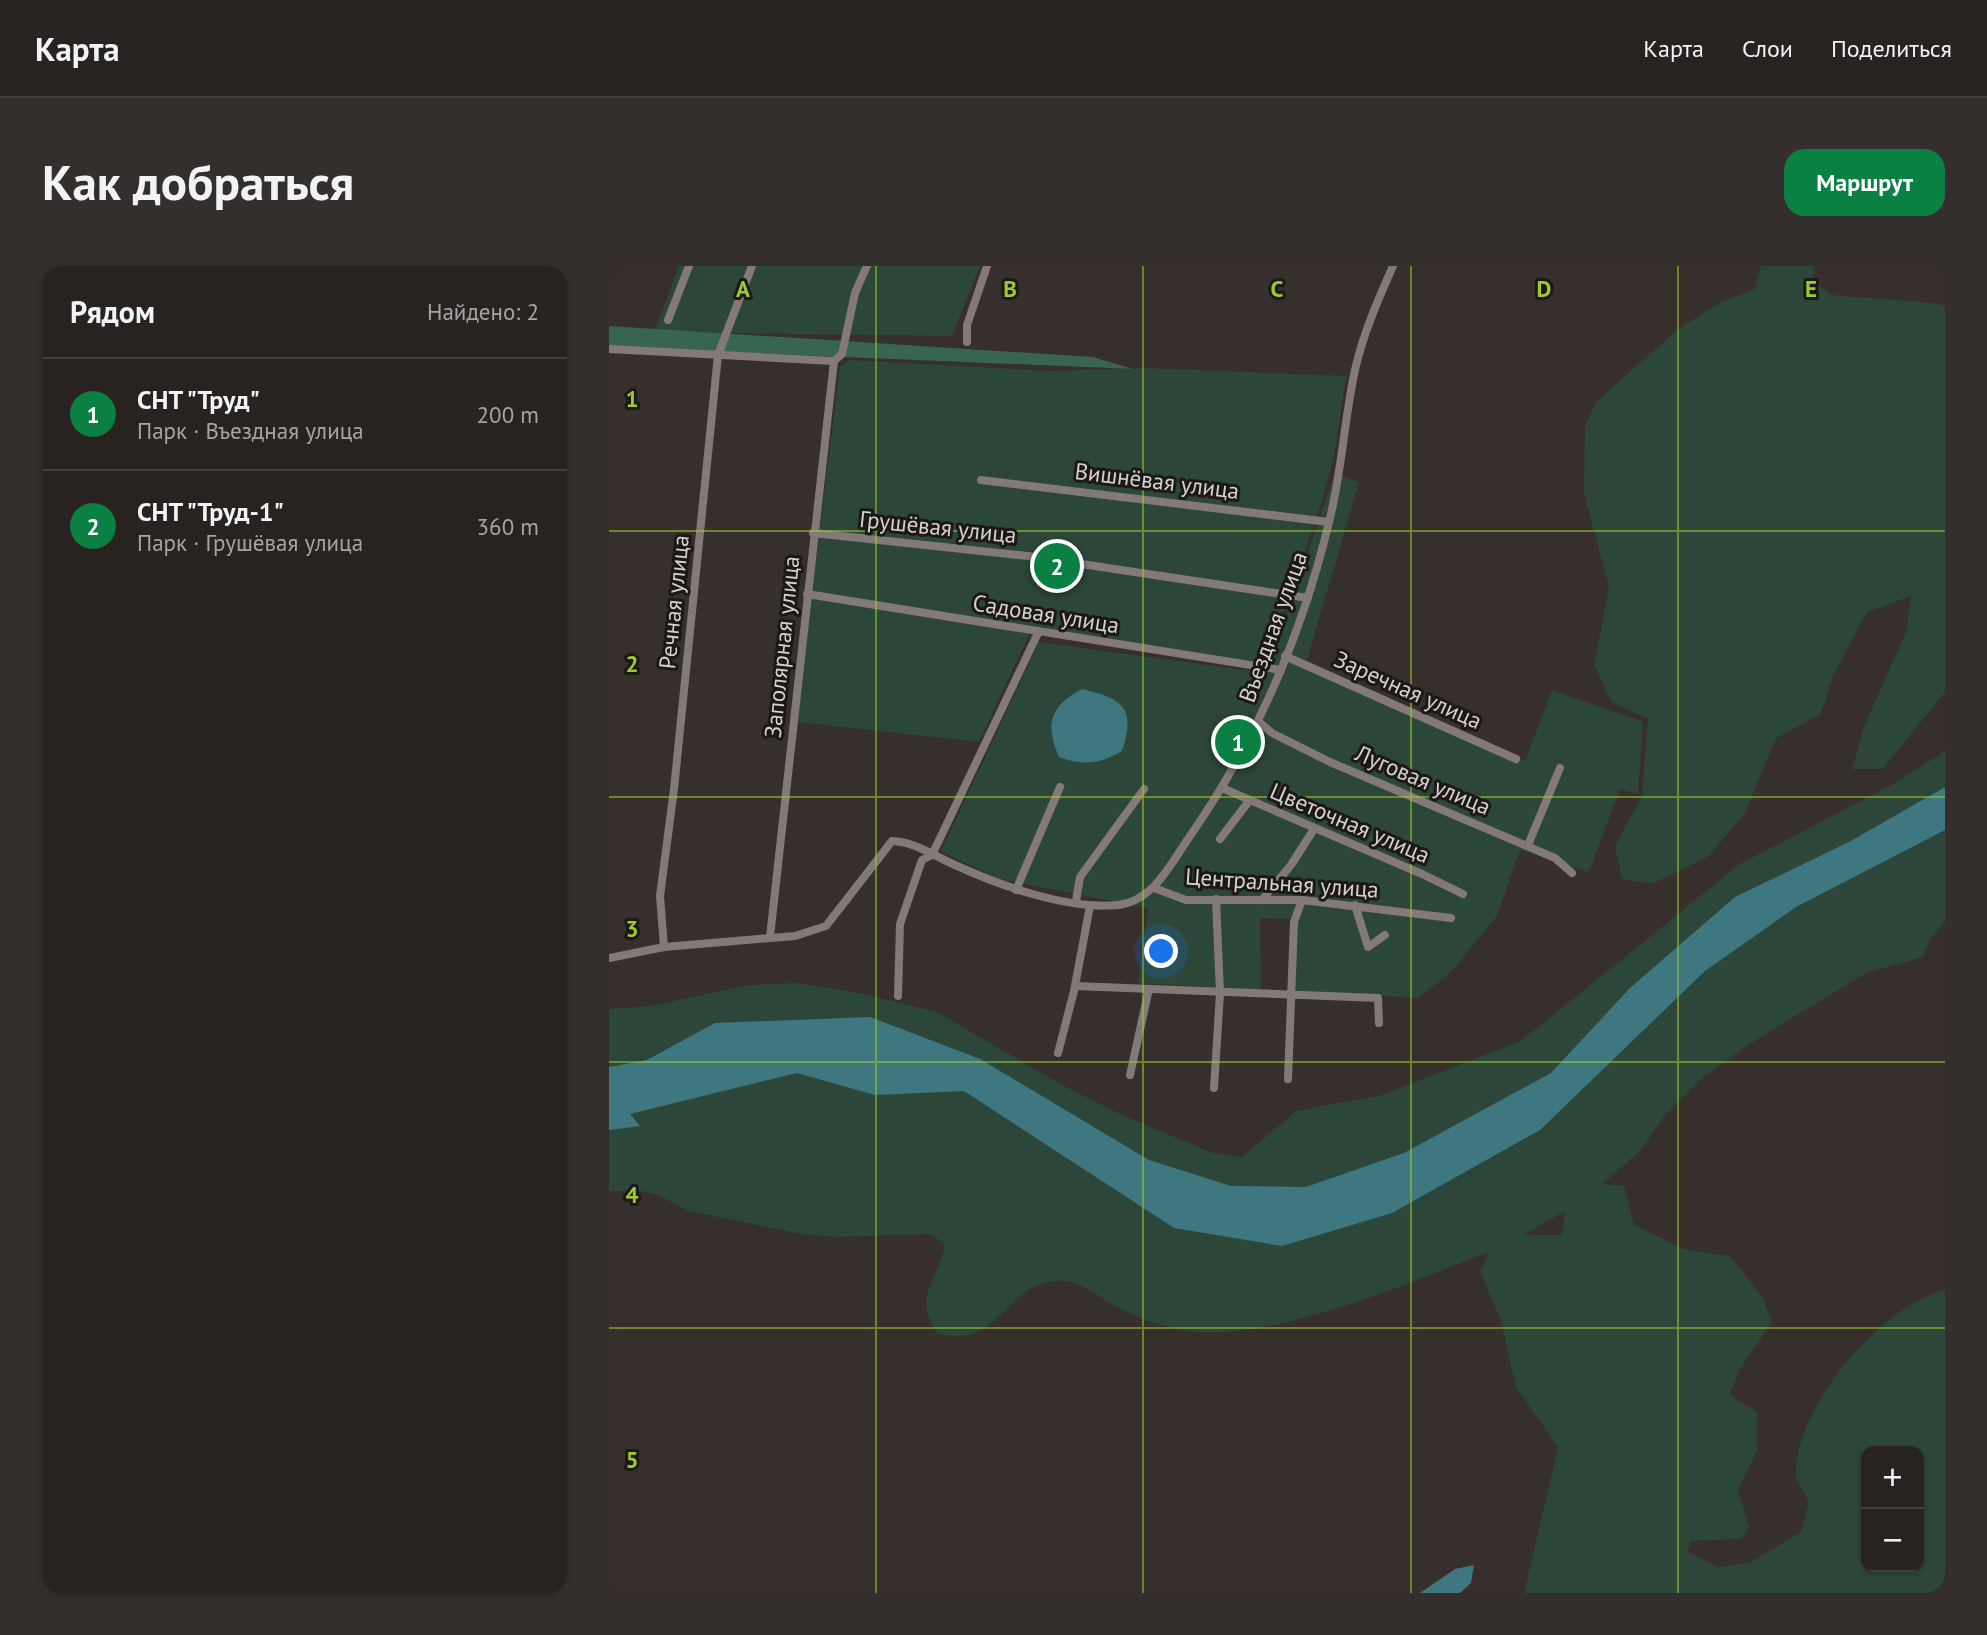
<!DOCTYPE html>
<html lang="ru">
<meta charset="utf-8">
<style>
body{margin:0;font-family:"PT Sans",sans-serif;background:#342f2d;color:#f1f3f6}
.controls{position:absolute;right:21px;bottom:21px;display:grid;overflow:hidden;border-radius:14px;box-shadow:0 2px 5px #0004}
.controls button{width:63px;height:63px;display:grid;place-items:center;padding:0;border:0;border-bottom:2px solid #44403e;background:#282320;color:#f1f3f6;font:35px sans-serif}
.you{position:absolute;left:553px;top:686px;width:24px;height:24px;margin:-18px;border:5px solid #fff;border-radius:50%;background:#1a73e8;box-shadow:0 0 0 10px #1a73e833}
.badge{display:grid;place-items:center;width:46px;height:46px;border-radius:50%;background:#0b8043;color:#fff;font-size:23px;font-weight:700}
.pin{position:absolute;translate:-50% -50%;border:4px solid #fff;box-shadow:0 2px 7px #0006}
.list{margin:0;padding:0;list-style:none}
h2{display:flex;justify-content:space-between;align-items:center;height:91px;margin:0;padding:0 28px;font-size:30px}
h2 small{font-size:23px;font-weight:400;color:#a5a4a5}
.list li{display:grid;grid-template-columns:46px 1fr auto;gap:21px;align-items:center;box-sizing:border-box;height:112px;padding:0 28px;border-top:2px solid #44403e}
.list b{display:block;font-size:26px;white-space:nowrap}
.list p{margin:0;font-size:23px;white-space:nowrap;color:#a5a4a5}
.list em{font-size:23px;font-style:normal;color:#a5a4a5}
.map{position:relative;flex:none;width:1336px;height:1327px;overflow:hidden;border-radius:21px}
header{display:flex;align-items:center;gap:42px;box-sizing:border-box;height:98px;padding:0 35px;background:#282320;border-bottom:2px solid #44403e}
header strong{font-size:33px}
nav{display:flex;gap:38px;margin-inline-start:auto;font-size:24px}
.intro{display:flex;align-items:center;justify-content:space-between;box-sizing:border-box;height:168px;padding:0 42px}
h1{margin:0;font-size:49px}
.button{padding:18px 32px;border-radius:21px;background:#0b8043;color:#fff;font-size:24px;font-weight:700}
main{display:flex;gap:42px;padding:0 42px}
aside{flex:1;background:#282320;border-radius:21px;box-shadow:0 2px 5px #0004}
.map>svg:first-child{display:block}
.green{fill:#2d463a;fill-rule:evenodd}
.forest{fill:#386550}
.water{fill:#3e777f}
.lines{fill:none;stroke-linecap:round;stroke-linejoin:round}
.minor{stroke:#837a76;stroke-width:8}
.grid{fill:none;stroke:#9dca30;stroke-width:2;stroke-opacity:0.55}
.labels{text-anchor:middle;stroke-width:6;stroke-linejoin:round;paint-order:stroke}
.street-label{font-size:23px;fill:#d6d1ce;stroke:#1b1816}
.grid-label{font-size:23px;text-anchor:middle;font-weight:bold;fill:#9dca30;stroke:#1b1816;stroke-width:6;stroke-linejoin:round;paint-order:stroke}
</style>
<header>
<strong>Карта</strong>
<nav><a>Карта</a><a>Слои</a><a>Поделиться</a></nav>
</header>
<div class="intro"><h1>Как добраться</h1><a class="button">Маршрут</a></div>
<main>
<aside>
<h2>Рядом<small>Найдено: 2</small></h2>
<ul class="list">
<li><span class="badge">1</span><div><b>СНТ &quot;Труд&quot;</b><p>Парк · Въездная улица</p></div><em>200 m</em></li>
<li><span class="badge">2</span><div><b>СНТ &quot;Труд-1&quot;</b><p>Парк · Грушёвая улица</p></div><em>360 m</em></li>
</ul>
</aside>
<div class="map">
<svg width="1336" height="1327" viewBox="0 0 1336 1327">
<rect width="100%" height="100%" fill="#362f2b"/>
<g class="green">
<polygon points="70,0 371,0 343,70 45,66"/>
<polygon points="1152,0 1206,0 1203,14 1222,29 1324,37 1336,40 1336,426 1274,503 1243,503 1256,458 1297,366 1302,330 1258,346 1224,410 1212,448 1167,472 1136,547 1100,590 1043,618 1013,613 1006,581 1033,529 1039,453 1002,436 985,398 1000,322 975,227 976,160 987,136 1068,64 1110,37 1146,23"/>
<polygon points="241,94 441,105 537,102 737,110 725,190 713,235 657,398 421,366 370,476 187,456 231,101"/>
<polygon points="726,207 750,216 698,394 916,495 943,424 1034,456 1029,528 1011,523 980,606 911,584 888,650 844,704 809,732 687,725 687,653 651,652 652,724 529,717 539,642 390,613 332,585 430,376 657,407"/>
<path d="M1336 485V656L1322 672 1314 691 1257 707 1142 777 1095 810 1055 850 1032 884 993 918 1015 920 1025 958 1074 983 1121 990 1154 1032 1163 1056 1131 1103 1121 1128 1148 1147V1185L1129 1224 1140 1261 1133 1273 1082 1275 1079 1286 1109 1301 1142 1296 1192 1266 1200 1236C1196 1227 1186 1216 1187 1207 1188 1138 1271 1042 1336 1023V1327H915L949 1181 907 1121 892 1055 871 1005 880 986C800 1017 657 1079 574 1064 553 1060 532 1053 513 1044 490 1033 474 1013 447 1015 396 1018 389 1086 328 1067 304 1030 327 1018 335 983V978L322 968 223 971 192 968 80 945 49 929 32 925H0V743L42 740 139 719 189 717 251 727 328 746 453 819 515 850 604 887 633 891 687 845 773 829 912 775 1131 598 1288 516ZM956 945 953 969H913H914ZM1257 1185H1310V1301H1257Z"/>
</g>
<polygon class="forest" points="0,60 484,91 524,103 0,81"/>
<g class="water">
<path d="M473 423C514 433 527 441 513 485 491 498 475 500 450 491 436 458 440 441 473 423Z"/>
<polygon points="1336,521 1336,564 1187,641 1096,705 931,864 783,947 673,980 565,962 355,825 266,829 188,807 21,848 31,860 0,864 0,801 38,794 106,757 261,751 371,793 540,894 622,920 697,921 795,887 942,807 1021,722 1126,631 1240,576"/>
<polygon points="865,1299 862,1317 851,1327 811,1327 846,1303"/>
</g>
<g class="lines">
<g class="minor">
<polyline points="59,54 80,0"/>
<polyline points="358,76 358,59 378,0"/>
<polyline points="0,83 225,95"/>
<polyline points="225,95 233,88 246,27 258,0"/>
<polyline points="372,214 720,256"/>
<polyline points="204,267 419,290 699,332"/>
<polyline points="198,328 672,404"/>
<polyline points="676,390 907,493"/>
<polyline points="650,456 663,467 721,496 946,592 963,607"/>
<polyline points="613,522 813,608 854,628"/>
<polyline points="611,573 640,535"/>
<polyline points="919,579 951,502"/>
<polyline points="545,622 577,634 693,634 842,652"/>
<polyline points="407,624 451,521"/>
<polyline points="653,634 682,599 705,563"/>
<polyline points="467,635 471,611 535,523"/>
<polyline points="746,639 759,681 776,669"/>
<polyline points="161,671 225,95"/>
<polyline points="55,681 51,630 65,523 109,89 143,0"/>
<path d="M0 692 55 681 186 670 217 660 283 575C307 576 325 590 346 599 392 620 459 644 509 639 544 635 561 599 579 573 646 477 693 369 720 256 733 206 735 154 746 104 754 68 769 34 784 0"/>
<polyline points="466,720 769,732 770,757"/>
<polyline points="289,730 291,658 313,594 323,589 429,367"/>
<polyline points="449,787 465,725 481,640"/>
<polyline points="521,809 540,723"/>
<polyline points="679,813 685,656 693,634"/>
<polyline points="605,822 611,727 607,633"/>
</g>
</g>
<path class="grid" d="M267 0V1327M534 0V1327M802 0V1327M1069 0V1327M0 265H1336M0 531H1336M0 796H1336M0 1062H1336"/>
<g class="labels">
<g class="street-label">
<text transform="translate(548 215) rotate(7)" y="8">Вишнёвая улица</text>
<text transform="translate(329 261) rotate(6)" y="8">Грушёвая улица</text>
<text transform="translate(65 336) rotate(-84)" y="8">Речная улица</text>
<text transform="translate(437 348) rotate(9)" y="8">Садовая улица</text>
<text transform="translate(664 361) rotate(-70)" y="8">Въездная улица</text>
<text transform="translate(173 381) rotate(-84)" y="8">Заполярная улица</text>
<text transform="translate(799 424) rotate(24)" y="8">Заречная улица</text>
<text transform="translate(814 514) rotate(23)" y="8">Луговая улица</text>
<text transform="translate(741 557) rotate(23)" y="8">Цветочная улица</text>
<text transform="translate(673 617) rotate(4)" y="8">Центральная улица</text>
</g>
</g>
<g class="grid-label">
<text x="134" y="31">A</text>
<text x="401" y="31">B</text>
<text x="668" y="31">C</text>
<text x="935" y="31">D</text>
<text x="1202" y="31">E</text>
<text x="23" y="141">1</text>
<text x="23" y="406">2</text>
<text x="23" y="671">3</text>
<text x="23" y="937">4</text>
<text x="23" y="1202">5</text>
</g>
</svg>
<div class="controls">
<button>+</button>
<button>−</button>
</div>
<div class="you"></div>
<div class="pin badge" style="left:629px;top:476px">1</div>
<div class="pin badge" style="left:448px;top:300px">2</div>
</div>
</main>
